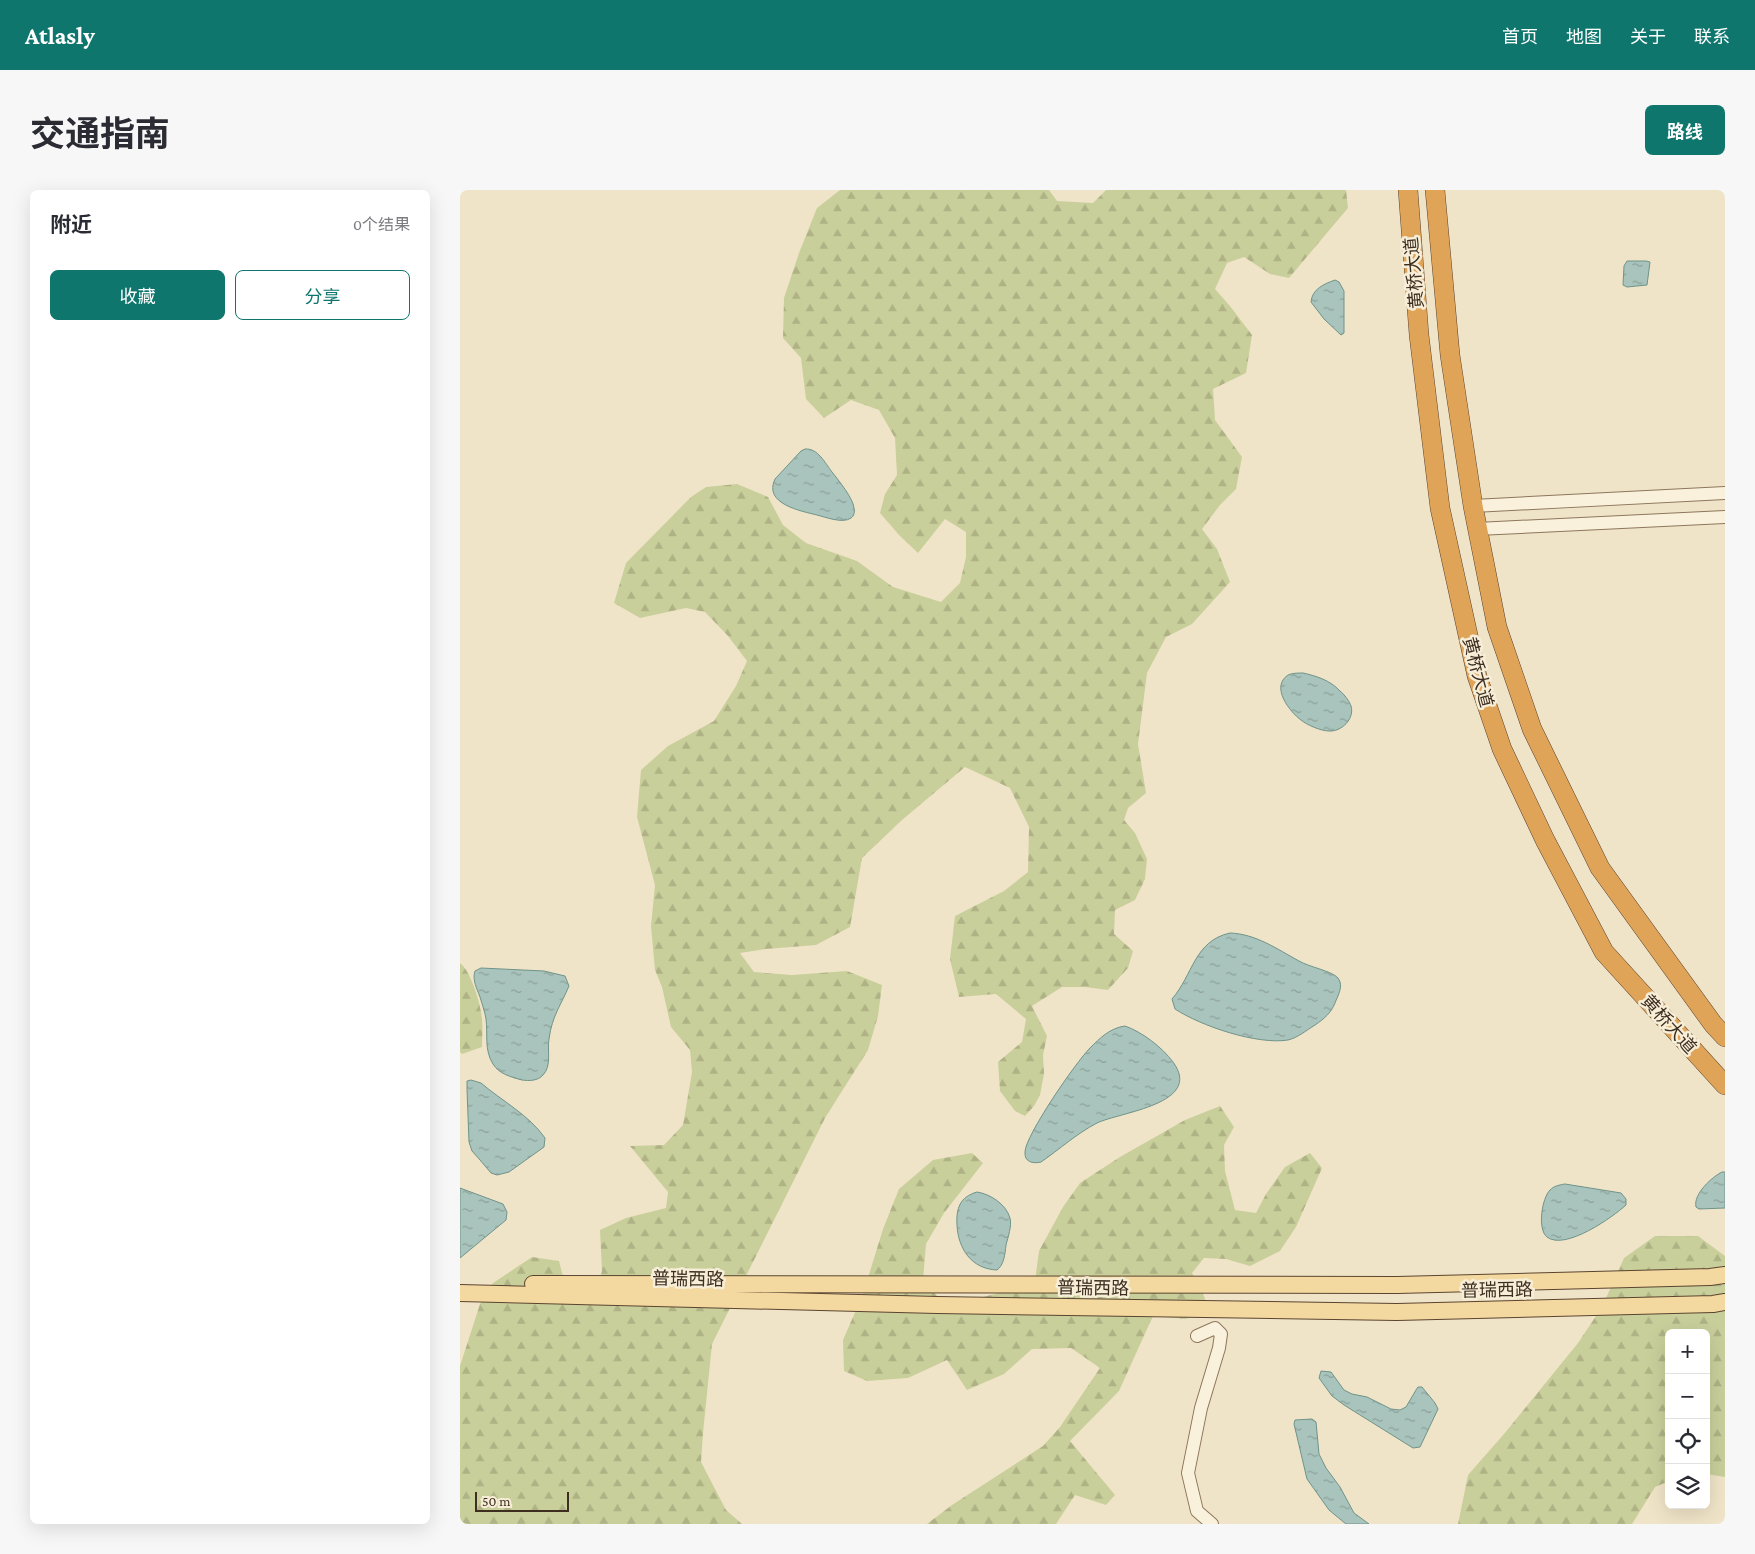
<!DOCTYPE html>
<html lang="zh">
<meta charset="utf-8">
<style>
body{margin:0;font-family:"Crimson Pro","Noto Sans SC",serif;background:#f7f7f7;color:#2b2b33}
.controls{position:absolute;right:15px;bottom:15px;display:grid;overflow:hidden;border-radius:8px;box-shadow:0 5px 20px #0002}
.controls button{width:45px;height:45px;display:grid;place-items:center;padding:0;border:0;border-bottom:1px solid #e1e1e2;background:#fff;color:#2b2b33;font:25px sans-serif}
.scale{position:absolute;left:15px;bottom:12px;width:94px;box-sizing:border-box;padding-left:5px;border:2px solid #3d2e20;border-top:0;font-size:14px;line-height:18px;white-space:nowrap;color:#3d2e20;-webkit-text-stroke:4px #f7eed8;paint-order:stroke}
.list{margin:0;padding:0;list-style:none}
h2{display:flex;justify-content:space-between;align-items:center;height:65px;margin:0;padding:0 20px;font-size:21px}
h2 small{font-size:16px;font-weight:400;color:#7c7c81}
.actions{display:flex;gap:10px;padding:15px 20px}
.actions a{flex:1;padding:11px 0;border:1px solid #0f766e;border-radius:8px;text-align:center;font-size:18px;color:#0f766e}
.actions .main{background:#0f766e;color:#fff}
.icon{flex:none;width:28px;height:28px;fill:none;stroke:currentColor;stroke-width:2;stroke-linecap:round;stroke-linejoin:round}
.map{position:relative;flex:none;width:1265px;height:1334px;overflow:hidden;border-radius:8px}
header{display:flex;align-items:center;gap:30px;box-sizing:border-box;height:70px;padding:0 25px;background:#0f766e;color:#fff}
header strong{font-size:24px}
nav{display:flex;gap:28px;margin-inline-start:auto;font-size:18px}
.intro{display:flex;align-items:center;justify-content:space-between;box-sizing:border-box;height:120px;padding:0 30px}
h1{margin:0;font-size:35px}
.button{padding:12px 22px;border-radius:8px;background:#0f766e;color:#fff;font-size:18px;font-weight:700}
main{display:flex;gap:30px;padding:0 30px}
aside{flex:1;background:#fff;border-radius:8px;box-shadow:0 5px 20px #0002}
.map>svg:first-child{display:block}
.forest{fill:url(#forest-firs)}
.water{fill:url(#water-ripples);stroke:#6f938a}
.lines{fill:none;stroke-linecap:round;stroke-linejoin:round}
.minor-casing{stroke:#8d765c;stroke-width:14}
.major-casing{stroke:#5b4430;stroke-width:18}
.highway-casing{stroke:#5b4430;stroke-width:20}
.minor{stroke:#faf1dc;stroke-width:12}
.major{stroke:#f3d9a0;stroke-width:16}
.highway{stroke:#e0a458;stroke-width:19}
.labels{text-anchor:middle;stroke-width:5;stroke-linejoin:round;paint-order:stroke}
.street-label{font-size:18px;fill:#3d2e20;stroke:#f7eed8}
</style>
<header>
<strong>Atlasly</strong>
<nav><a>首页</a><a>地图</a><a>关于</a><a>联系</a></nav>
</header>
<div class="intro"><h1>交通指南</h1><a class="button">路线</a></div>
<main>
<aside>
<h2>附近<small>0个结果</small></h2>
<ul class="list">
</ul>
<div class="actions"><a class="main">收藏</a><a>分享</a></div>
</aside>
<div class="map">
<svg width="1265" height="1334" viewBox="0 0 1265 1334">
<defs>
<pattern id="forest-firs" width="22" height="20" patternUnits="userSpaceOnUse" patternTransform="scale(1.25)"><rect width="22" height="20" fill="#c9cf9b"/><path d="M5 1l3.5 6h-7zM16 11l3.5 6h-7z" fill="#aeb285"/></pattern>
<pattern id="water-ripples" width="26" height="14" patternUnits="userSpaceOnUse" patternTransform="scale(1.25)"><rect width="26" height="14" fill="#a9c4bc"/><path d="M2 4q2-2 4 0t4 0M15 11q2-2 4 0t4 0" fill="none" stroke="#8ba098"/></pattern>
</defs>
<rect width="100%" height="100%" fill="#f0e4c8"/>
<g class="forest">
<polygon points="380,0 589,0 597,11 633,13 646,0 886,0 888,18 829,88 810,84 784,67 767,73 755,99 770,116 792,145 786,183 753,199 755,230 782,267 776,299 760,315 742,339 757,359 770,392 732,434 706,447 687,483 678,554 686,603 668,618 664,630 675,643 687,669 685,689 675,710 655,720 654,744 673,761 668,778 648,800 625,797 602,797 572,816 587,846 583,865 584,884 580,905 574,916 565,926 555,921 540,901 538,872 562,852 566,829 536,804 499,807 490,769 495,726 544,701 568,682 569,637 550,598 505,577 442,630 402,668 390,737 356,755 306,759 280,763 294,782 332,785 387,781 422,795 418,826 408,860 365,928 252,1154 243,1243 241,1272 266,1320 282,1334 0,1334 0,1176 20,1114 33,1093 72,1067 99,1071 106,1098 135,1104 142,1081 140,1040 166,1028 206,1018 208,1002 170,956 204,955 223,935 232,882 230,860 211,837 202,797 195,780 191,736 195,695 177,627 181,580 208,556 254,531 276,496 287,471 268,446 245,422 226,418 180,428 154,413 166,373 231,307 246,297 277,294 308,307 323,335 346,353 397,371 433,397 481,412 500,393 506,367 506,342 485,329 458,363 439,345 420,323 425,304 437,285 435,248 419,220 391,210 364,228 346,209 341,168 323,148 324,108 339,63 357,18"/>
<path d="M0 773C11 781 21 815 22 829 23 838 22 848 22 857L2 864 0 862Z"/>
<polygon points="760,916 774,937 764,955 765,981 775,1020 796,1023 806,1004 825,977 850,963 862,978 836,1037 820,1061 790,1076 766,1069 744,1068 732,1083 742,1100 748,1119 726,1129 693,1126 659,1201 610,1251 655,1305 646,1315 615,1305 596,1334 467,1334 492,1315 583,1256 600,1237 640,1178 611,1158 572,1159 544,1184 507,1200 487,1170 448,1188 407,1191 384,1181 383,1150 403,1104 423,1039 439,999 473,970 512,963 523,973 484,1023 466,1054 463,1091 479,1108 508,1111 550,1100 575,1091 579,1061 603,1017 620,993 660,967 725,930"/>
<polygon points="1195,1046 1238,1046 1265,1066 1265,1287 1246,1284 1246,1143 1209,1143 1209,1291 1195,1297 1172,1334 998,1334 1008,1285 1044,1244 1118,1153 1142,1117 1164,1068"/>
</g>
<g class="water">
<polygon points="1167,71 1186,71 1190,72 1187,95 1167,97 1163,95 1164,76"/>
<path d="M875 90 879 92 884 101V143L881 145 864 129 851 112C852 99 864 94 875 90Z"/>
<path d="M345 259C358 258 365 273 372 282 379 291 393 308 394 318 395 322 394 326 391 328 383 334 365 327 357 325 341 321 303 314 315 289L341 261Z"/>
<path d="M843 483C856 486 870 490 880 501 884 504 890 512 891 516 895 529 881 542 869 541 861 541 847 535 841 530 830 522 810 497 828 485 832 483 838 483 843 483Z"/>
<path d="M770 743C796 744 817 759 839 771 849 777 872 781 878 788 884 796 878 805 875 813 871 823 864 829 855 835 847 840 837 848 828 850 797 855 741 836 715 819L712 809C733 785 734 751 770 743Z"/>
<path d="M21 778 84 781 105 786 109 796C101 815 92 826 89 849 87 860 92 876 83 885 78 891 69 891 62 890 51 887 39 884 33 874 24 860 28 844 26 829 25 822 22 814 20 807 17 799 12 790 15 781Z"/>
<path d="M665 836C682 842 702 857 713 872 744 914 660 922 637 933 616 944 600 959 581 972 573 974 564 972 565 962 565 946 616 872 630 858 640 848 650 838 665 836Z"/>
<path d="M11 890 21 893C42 911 69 925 85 948L84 957 49 982 37 985 31 983 20 970 12 961 9 952 7 899V891Z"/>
<path d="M1262 982H1265V1018L1239 1019 1236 1017C1233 1004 1252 987 1262 982Z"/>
<path d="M1105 994 1161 1003 1166 1009V1015C1153 1027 1105 1061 1087 1047 1077 1039 1082 1008 1090 1000 1094 996 1099 995 1105 994Z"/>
<polygon points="0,998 43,1014 47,1022 46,1030 0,1068"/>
<path d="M517 1002C530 1004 546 1014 550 1028 552 1036 548 1047 546 1055 545 1064 544 1075 537 1080 511 1079 498 1058 497 1035 496 1018 500 1007 517 1002Z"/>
<polygon points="861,1181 871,1182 884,1200 892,1204 907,1207 931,1219 940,1220 946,1217 956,1200 958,1197 962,1197 975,1213 978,1219 960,1257 953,1258 884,1215 872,1206 859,1188"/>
<polygon points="852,1229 856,1232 859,1264 866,1278 880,1297 894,1323 909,1334 886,1334 869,1320 847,1289 834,1234 835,1230"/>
</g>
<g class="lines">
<g class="minor-casing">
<g id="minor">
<polyline points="1013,316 1265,303"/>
<polyline points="1017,339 1265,327"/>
<polyline points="737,1146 755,1138 761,1144 759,1158 741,1218 728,1283 737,1321 752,1334"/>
</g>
</g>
<g class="major-casing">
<g id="major">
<polyline points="73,1094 937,1095 1250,1087 1265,1085"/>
<polyline points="0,1103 477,1115 937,1122 1253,1114 1265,1112"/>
</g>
</g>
<g class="highway-casing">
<g id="highway">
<polyline points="948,0 959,145 980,318 1017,486 1042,559 1085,650 1144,762 1265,895"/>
<polyline points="975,0 990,165 1013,316 1037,437 1072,539 1140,678 1253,834 1265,847"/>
</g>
</g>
<use href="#minor" class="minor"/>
<use href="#major" class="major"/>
<use href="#highway" class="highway"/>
</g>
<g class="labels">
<g class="street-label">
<text transform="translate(954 83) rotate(-95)" y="6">黄桥大道</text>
<text transform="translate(1018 482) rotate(75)" y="6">黄桥大道</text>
<text transform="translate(1209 834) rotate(48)" y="6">黄桥大道</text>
<text transform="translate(228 1089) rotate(1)" y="6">普瑞西路</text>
<text transform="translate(633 1098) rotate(1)" y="6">普瑞西路</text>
<text transform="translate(1037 1100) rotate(-1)" y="6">普瑞西路</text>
</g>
</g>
</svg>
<div class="controls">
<button>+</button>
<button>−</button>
<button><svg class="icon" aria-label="locate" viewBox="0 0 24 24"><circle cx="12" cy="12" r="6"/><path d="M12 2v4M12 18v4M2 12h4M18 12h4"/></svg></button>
<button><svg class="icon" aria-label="layers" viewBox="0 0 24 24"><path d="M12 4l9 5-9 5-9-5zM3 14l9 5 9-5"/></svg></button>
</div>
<div class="scale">50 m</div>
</div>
</main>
